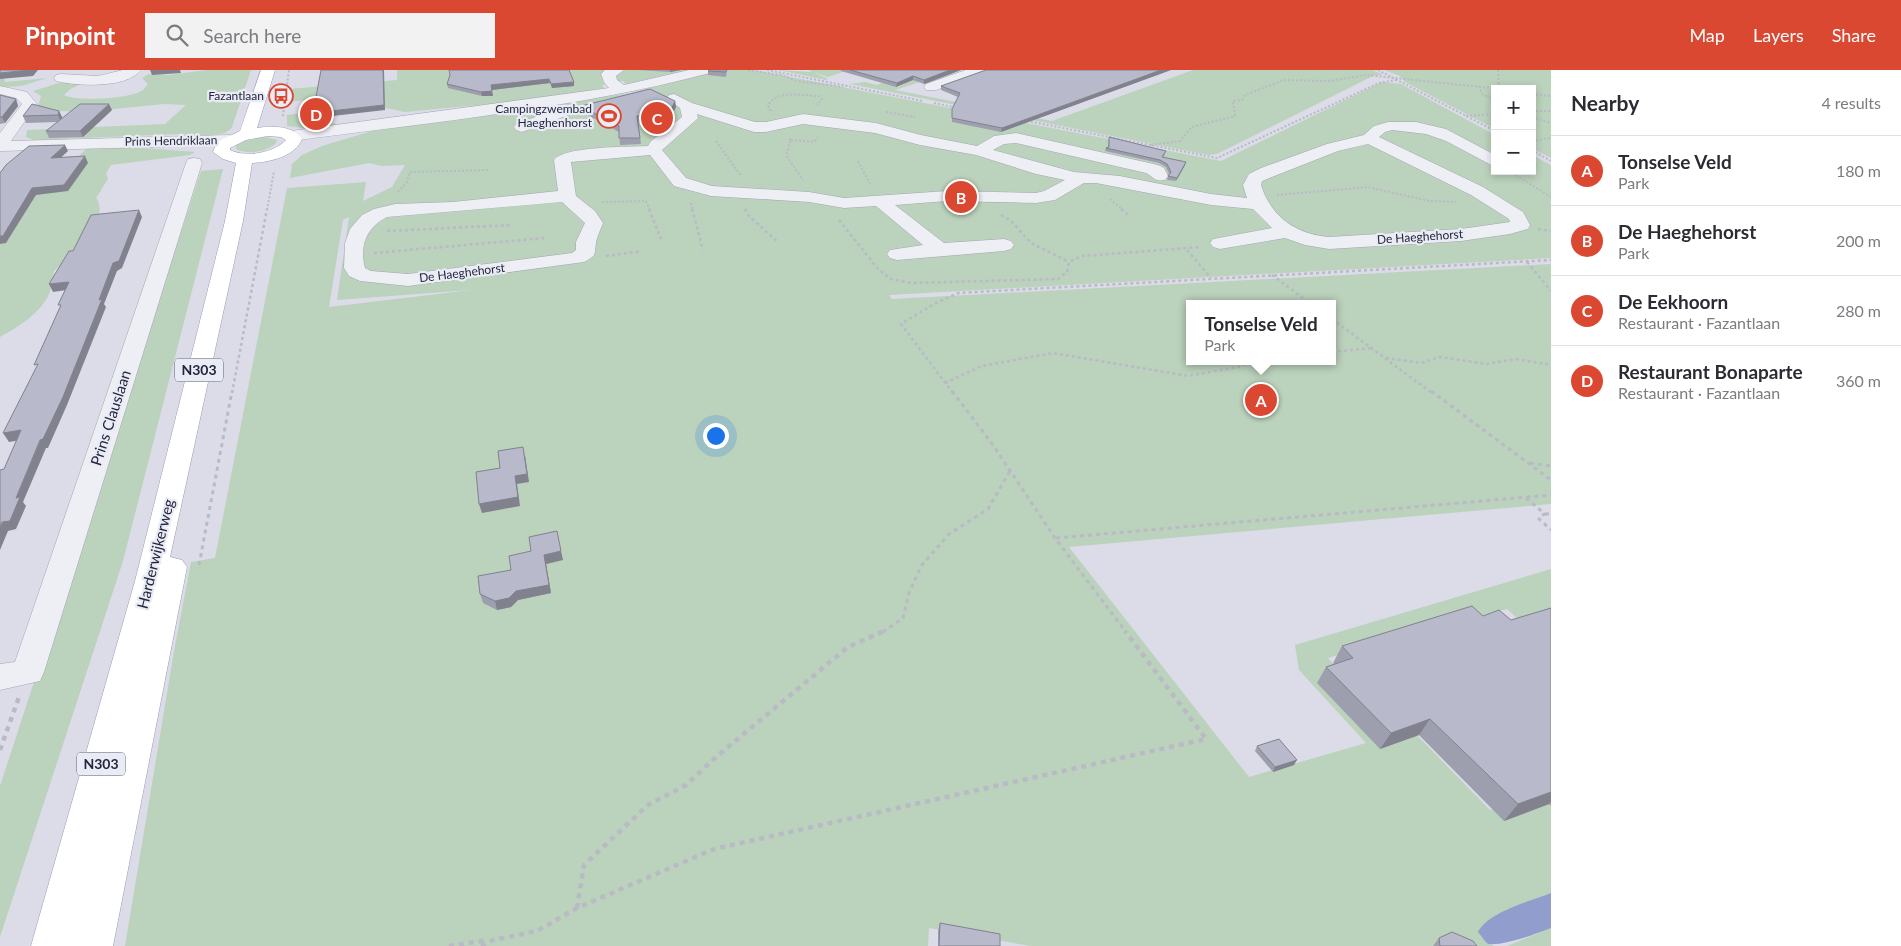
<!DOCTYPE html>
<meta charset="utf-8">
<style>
body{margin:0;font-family:Lato,sans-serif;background:#f2f2f3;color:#2b2b33}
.controls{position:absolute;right:15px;top:15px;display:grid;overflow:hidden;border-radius:0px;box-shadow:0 2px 8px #0003}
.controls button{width:45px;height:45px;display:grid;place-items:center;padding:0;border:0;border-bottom:1px solid #e1e1e2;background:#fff;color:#2b2b33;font:25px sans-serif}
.you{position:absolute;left:715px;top:365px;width:18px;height:18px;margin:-12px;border:4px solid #fff;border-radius:50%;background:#1a73e8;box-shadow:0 0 0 8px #1a73e833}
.badge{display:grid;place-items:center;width:32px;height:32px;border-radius:50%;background:#db4831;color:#fff;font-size:16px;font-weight:700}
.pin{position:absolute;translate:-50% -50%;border:2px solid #fff;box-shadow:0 1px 5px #0006}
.popup{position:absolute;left:1186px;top:230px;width:150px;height:65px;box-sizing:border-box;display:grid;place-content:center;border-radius:0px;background:#fff;filter:drop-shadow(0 1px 4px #0005);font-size:16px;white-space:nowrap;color:#7c7c81}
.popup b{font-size:19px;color:#2b2b33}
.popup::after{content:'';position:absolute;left:50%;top:100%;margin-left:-10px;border:10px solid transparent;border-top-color:#fff}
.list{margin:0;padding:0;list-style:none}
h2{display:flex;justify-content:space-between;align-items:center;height:65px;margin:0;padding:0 20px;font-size:21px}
h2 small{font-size:16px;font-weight:400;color:#7c7c81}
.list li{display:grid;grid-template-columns:32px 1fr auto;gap:15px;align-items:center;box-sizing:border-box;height:70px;padding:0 20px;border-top:1px solid #e1e1e2}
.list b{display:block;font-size:19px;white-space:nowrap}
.list p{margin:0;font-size:16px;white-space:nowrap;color:#7c7c81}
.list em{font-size:16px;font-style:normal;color:#7c7c81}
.icon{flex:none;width:28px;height:28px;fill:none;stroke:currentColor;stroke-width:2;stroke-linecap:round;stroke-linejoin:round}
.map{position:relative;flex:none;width:1551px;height:876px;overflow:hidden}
header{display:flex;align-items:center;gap:30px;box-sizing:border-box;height:70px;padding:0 25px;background:#db4831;color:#fff}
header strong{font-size:24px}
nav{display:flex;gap:28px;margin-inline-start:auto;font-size:18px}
.search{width:350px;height:45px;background:#f2f2f3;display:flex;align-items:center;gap:12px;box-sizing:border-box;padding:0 18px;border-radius:0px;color:#7c7c81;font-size:19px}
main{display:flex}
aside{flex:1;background:#fff}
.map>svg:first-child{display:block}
.green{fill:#bbd2bc;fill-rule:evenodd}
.water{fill:#919dcc}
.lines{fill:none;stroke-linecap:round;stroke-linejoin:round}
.minor-casing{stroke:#a4a5b4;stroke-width:1}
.major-casing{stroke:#999cb4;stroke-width:1}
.path-far3{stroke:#b9bac5;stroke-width:2;stroke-dasharray:2 2;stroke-linecap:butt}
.path-far2{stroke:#b9bac5;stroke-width:2.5;stroke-dasharray:3 3;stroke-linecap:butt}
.path-far1{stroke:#b9bac5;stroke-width:3;stroke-dasharray:4 4;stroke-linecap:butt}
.path{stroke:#b9bac5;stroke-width:4.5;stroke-dasharray:5 5;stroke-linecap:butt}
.minor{fill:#eeeef5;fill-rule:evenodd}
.major{fill:#fff;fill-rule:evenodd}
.wall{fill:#9e9fae}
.shaded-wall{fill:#81828d}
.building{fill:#b8b9ca;stroke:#81828d}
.labels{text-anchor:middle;stroke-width:4.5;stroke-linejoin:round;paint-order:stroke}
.far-poi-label{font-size:12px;fill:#24263e;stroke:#eaecf5;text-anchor:end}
.far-street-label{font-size:12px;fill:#24263e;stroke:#eaecf5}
.shield{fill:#eaecf5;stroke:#5f6175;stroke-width:1}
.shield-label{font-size:14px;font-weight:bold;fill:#24263e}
.street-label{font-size:15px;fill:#24263e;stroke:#eaecf5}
</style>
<header>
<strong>Pinpoint</strong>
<div class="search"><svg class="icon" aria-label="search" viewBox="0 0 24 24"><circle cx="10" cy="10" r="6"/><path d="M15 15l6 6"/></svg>Search here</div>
<nav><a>Map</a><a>Layers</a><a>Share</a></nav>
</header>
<main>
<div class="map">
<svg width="1551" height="876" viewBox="0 0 1551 876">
<rect width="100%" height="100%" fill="#dbdce7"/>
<g class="green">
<path d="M207 0H251L232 57C225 69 192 65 180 64L33 70 26 67 27 60 165 54 186 35 164 34 84 42 37 40 41 26 33 21 59 13H82L69 20 64 25C78 32 130 29 143 20 145 18 146 16 148 14L142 8 149 4 168 5Z"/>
<polygon points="397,0 688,0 626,14 623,11 602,15 604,18 553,28 405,42 381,37 364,25 285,32 289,19 397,10"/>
<path d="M717 0H753L791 7 1221 91 1382 12 1401 14 1495 65V101H1532V85L1551 95V188L889 225 892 229 1551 194V434L1069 477 1249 707 1366 673 1299 600 1295 575 1551 499V547L1525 555 1507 539 1481 546 1460 549 1328 588 1354 616 1365 612 1490 740 1551 719V823L1496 845 1487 873 1494 876H1030L929 858 928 876H125L174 581 191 492 215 488 287 118 366 112 363 131 392 117 405 95 382 96 369 93 290 108 292 94 302 85 322 76 372 61 631 23ZM349 147 337 230 471 220 329 237 343 150ZM1190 234H1332V291H1190Z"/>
<polygon points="778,0 812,2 809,0 848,0 828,7 813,2 828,9 826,10"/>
<polygon points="958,0 895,20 1052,51 1193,0 1373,0 1383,5 1375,5 1217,84 1208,85 850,14 865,12 877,15 882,13 898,17 922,6"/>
<polygon points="1384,0 1551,0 1551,88 1532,78 1532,19 1495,19 1495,59 1405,12 1400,6"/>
<polygon points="0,6 4,6 5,12 47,8 21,16 3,17 0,17"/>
<polygon points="302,43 300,53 335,49 317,53 318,55 335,53 337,56 303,58 287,56 287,45"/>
<path d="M265 67 277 70 276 73C267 82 248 85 236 79V75L248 69Z"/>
<path d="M89 76H117L195 82 190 85 111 95 106 103 108 109 96 128C108 143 87 171 77 184 71 191 61 195 54 201 53 208 52 217 49 224 40 244 18 257 0 267V109L59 106Z"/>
<polygon points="223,99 123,491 0,867 0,716 201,101"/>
<polygon points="1551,858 1551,876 1507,876"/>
</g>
<path class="water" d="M1551 823V858C1536 864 1503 876 1488 874 1484 871 1481 865 1478 862 1488 842 1531 831 1551 823Z"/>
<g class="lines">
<g class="minor-casing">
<g id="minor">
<path d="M123 0H141C126 19 77 16 56 11L54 8 56 5 61 4 98 6Z"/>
<path d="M605 0H624L616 6 617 10 624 15 689 0H712L710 3C573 39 431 52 291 71L285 69 283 66 285 63 291 61 609 18 604 12 601 4Z"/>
<polygon points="966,0 987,0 985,3 936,20 926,20 924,17 926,14"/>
<polygon points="0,16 27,22 37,34 11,71 229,65 235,67 237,70 235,73 229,75 0,81 0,63 22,34 16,28 0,24"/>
<path d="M674 24 692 33 755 52H766L803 44 876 53 921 65 977 76 994 66 1016 63 1158 95 1164 98 1168 106 1165 110C1154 112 1154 107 1146 103L1016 73 1004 74 993 80 1074 102 1120 106 1211 124 1247 128 1243 115 1249 104 1261 98 1327 74 1364 65 1374 56 1388 52H1416L1446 59 1495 85V97L1446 71 1426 64 1392 60 1385 62 1379 67 1483 117 1523 142 1530 155 1528 159 1510 164 1461 171 1329 179 1305 175 1285 168 1220 179 1213 177 1210 173 1213 169 1272 158 1253 139 1211 135 1096 113H1084L1055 130 1036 133 947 131 895 135 944 173 1004 169 1011 171 1014 175 1011 179 1004 181 897 190 890 188 887 184 890 180 923 175 876 136 844 138 809 132 711 126 674 116 650 85 571 92 576 126 595 141 603 153C601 159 597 166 596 173 594 186 597 185 584 192L408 216 360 211 349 206 344 198 345 173 350 159 362 145 374 139 395 134 453 132 558 121 554 90C564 76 629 77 648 76L651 71 682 47 680 38 667 28 669 25ZM697 44 754 62H766L803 54 875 63 920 75 976 85 1036 104 1065 110 1044 121 1036 123 947 121 844 128 809 122 712 116 686 108 662 80 695 51 698 48ZM1368 74 1471 125 1509 149 1510 152 1461 159 1329 167C1296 164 1271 147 1261 115L1262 111 1338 81ZM562 132 585 153 576 172V180L572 183 408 204 371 201 365 198C359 175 367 157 387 147Z"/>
<polygon points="566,36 571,38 574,41 571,44 522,62 516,60 514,57 516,54"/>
<polygon points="194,88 200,89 202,93 44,602 40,611 0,620 0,594 15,592 186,93 188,89"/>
</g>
</g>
<g class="major-casing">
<path id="major" d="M261 0H275L257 58C272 56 292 55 302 69 295 87 269 92 252 93L243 151 170 487 182 490 187 497 113 876H31L135 511 225 151 236 93 223 89 213 82 217 72 240 61ZM268 66 281 67 286 70C274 83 246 88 230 80V78L246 70Z"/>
</g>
<g class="path-far3">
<polyline points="748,0 781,5 797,11 843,17"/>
<polyline points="767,0 923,31"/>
<polyline points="1378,0 1495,61"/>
<polyline points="1498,0 1499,18"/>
<polyline points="1479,16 1482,24 1495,30"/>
<polyline points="1532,24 1551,26"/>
<polyline points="934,33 958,38"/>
<path d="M771 41 768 36C776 19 803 26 819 26L822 29 817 35"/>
<polyline points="1532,41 1551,41"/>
<polyline points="886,42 915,47"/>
<polyline points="283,46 289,0"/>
<polyline points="1466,46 1495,44"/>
<polyline points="1532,47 1551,53"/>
<polyline points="1027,51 1217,88 1379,13 1397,10"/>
<polyline points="789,69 791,69 786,85 803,110"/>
<polyline points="791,70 814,72 818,67"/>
<polyline points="716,71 742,107"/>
<polyline points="1532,71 1551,68"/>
<polyline points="1151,75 1180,71 1192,57 1235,46 1233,31 1242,30 1245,25 1284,10 1329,11 1366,5 1501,19"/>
<polyline points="1532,80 1551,91"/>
<polyline points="858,91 871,116"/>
<polyline points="1509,101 1551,127"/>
<polyline points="398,122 407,112 410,102 489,100"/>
<polyline points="1277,125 1368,117 1429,131 1456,132"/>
<polyline points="1110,129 1123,140"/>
<polyline points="602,132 646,131 650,140"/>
<polyline points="691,133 693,140"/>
<polyline points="267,140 274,101"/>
</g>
<g class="path-far2">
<polyline points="649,139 661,169"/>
<polyline points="692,139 703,180"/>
<polyline points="745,139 748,145 778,172"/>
<polyline points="1121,139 1130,146"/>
<polyline points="1001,145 1011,151 1031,173 1069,192"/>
<polyline points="839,150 878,199 891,209 911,213 1058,209 1067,202 1069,192 1082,186 1200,177"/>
<polyline points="1538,159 1551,161"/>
<polyline points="387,161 512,155"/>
<polyline points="1187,180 1211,208"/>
<polyline points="374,183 545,168"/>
<polyline points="606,186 642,181"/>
<polyline points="1527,192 1551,221"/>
<polyline points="1272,205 1311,234"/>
<polyline points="1332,249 1432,323"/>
<polyline points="1332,282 1371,278"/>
<polyline points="1386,288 1421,293 1440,287 1487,294 1515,289 1551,295"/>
<polyline points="945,313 982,296 1053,283 1188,306 1238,297 1259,291"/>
<polyline points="232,323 267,139"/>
<polyline points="953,323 901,254 934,234 958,223 1551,190"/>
</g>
<g class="path-far1">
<polyline points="952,321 993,375 1055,468 1126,562"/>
<polyline points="1431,321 1551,410"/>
<polyline points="1530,393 1551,396"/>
<polyline points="1526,428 1545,444 1540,446 1539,449 1551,460"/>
<polyline points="1545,444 1551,444"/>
<polyline points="1056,468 1551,425"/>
<polyline points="199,495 232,321"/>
<polyline points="883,562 903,548 909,523 921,496 949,464 988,439 1010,401"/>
</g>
<g class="path">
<polyline points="0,680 19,627"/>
<polyline points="577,838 584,795 648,735 686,715 716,687 848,577 884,561"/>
<polyline points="449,876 488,870"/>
<polyline points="481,876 493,870 537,861 577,838 714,779 1206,669 1125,561"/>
</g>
<use href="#minor" class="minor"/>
<use href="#major" class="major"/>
</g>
<g class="wall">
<polygon points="569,0 574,16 552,18 550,13 492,20 493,26 482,26 448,18 447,14 450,5"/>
<polygon points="638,0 681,0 670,2"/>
<polygon points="727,0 726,7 708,5 708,1"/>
<polygon points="841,0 961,0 924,14 913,10 896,17 841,1"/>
<polygon points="1171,0 1001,62 952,52 952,39 958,27 941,20 941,16 986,1"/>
<polygon points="0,25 16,29 18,36 5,53 0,54"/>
<polygon points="675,31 676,37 669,50 660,53 638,52 641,74 620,75 619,62 582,42 581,36"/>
<polygon points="112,40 83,67 49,68 46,61 58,52 26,53 23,46 59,41 62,47 61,49"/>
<polygon points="1109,67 1165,84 1163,88 1185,95 1176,111 1167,110 1169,104 1166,97 1159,93 1105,81 1106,78 1108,77"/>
<polygon points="563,490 546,494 551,523 518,530 511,537 497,540 483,533 480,524 511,500"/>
<polygon points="1551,538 1551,736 1549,734 1504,751 1419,665 1380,679 1317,613 1326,597 1334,594 1333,593 1342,576 1483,546 1511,550"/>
<polygon points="1257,676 1294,695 1273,702 1255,681"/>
<polygon points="940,853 1000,876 938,876 938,861"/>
<polygon points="1439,868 1477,876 1433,876"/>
</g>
<g class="shaded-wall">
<polygon points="31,0 38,0 33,6 0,9 0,3"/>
<polygon points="150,0 180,0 181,3 152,5"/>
<polygon points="383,0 384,0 385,40 315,48 313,43"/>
<polygon points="670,0 681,0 670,2"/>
<polygon points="950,0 961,0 924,14 924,10"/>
<polygon points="1161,0 1171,0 1001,62 1002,58"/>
<polygon points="913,6 913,10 896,17 897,13"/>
<polygon points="549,9 550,13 492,20 491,15"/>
<polygon points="574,12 574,16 552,18 551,14"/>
<polygon points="492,21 493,26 482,26 481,22"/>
<polygon points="16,29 18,36 5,53 2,47"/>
<polygon points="675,31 676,37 669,50 660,53 660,46"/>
<polygon points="109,34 112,40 83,67 80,61"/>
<polygon points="59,41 62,47 61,52 58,45"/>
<polygon points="65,75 68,81 54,94 51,88"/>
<polygon points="85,86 88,93 68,121 36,125 6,173 0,174 0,166 32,118"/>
<polygon points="1186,92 1185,95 1176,111 1177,108"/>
<polygon points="139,140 142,147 122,198 117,201 104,234 106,237 67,335 48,378 46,378 23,432 26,436 16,459 8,461 0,480 0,457 16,428 99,230 113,193"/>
<polygon points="69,212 73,219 53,222 49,214"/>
<polygon points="21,360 27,369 9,372 3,363"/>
<polygon points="525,385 529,412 517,414 520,436 482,443 479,434 515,406"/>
<polygon points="561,481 563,490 546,494 551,523 518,530 511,537 497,540 495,531 544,485"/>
<polygon points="1430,649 1419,665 1380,679 1391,663"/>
<polygon points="1297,690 1294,695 1273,702 1275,697"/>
<polygon points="1551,722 1551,732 1549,734 1504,751 1518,734"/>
</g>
<g class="building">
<polygon points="0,0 31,0 0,3"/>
<polygon points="321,0 383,0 384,35 313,43"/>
<polygon points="449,0 569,0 574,12 551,14 549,9 491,15 492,21 481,22 447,14 450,5"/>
<polygon points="710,0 727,0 726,2 708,1"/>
<polygon points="850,0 950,0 924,10 913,6 897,13"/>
<polygon points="986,0 1161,0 1002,58 952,48 952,39 960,23 941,16"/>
<polygon points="650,19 675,31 669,44 660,46 637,46 640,68 619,68 619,56 581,36"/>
<polygon points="0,25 16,29 2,47 0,47"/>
<polygon points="32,34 59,41 58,45 23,46"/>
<polygon points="80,34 109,34 80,61 46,61"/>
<polygon points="1109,67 1166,81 1162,87 1186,92 1177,108 1168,106 1171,102 1167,94 1160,90 1106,78 1109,77"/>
<polygon points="65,75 51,88 85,86 64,115 32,118 3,166 0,166 0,103 6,95 29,76"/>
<polygon points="139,140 119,191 113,193 99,230 102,229 63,327 43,369 40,370 16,428 20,427 10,451 2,452 0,457 0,400 4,399 21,360 3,363 38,294 34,295 61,235 58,235 69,212 49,214 69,181 73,181 91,145"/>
<polygon points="523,377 527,404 515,406 518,427 479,434 476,402 500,398 498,381"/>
<polygon points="557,461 561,481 544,485 549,515 516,521 509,528 495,531 480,524 478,506 511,500 509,486 531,481 529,467"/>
<polygon points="1472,536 1483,546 1499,540 1511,550 1551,538 1551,722 1518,734 1430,649 1391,663 1326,597 1353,588 1342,576"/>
<polygon points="1279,669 1297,690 1275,697 1257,676"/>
<polygon points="940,853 1000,864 1000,876 939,876"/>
<polygon points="1452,862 1473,871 1477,876 1440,876 1439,868"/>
</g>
<defs>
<g id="bus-ring" transform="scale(1.25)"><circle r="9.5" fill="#eaecf5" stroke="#db4831" stroke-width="1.5"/><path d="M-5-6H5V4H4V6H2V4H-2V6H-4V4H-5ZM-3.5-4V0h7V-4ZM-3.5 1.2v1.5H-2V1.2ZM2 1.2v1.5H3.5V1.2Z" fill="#db4831"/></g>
<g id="stadium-ring" transform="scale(1.25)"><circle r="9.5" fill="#eaecf5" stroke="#db4831" stroke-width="1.5"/><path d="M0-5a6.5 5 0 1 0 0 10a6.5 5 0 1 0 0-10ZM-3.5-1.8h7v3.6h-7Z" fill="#db4831"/></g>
</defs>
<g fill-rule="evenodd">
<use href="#bus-ring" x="281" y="26"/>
<use href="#stadium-ring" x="609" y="46"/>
</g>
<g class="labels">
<g class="far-poi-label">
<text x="264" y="30">Fazantlaan</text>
<text x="592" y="43">Campingzwembad<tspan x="592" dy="14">Haeghenhorst</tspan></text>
</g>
<g class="far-street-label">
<text transform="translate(171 71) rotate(-1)" y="4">Prins Hendriklaan</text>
<text transform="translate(1420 167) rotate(-4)" y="4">De Haeghehorst</text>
<text transform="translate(462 203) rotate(-7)" y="4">De Haeghehorst</text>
</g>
<g class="shield">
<rect x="175" y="288.5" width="48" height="23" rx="4"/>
<rect x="77" y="682.5" width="48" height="23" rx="4"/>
</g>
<g class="shield-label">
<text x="199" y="305">N303</text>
<text x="101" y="699">N303</text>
</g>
<g class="street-label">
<text transform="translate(111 348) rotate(-72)" y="5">Prins Clauslaan</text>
<text transform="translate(156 484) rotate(-76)" y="5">Harderwijkerweg</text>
</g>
</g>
</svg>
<div class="controls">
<button>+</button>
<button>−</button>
</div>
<div class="you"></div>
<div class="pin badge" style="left:1261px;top:330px">A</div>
<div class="popup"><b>Tonselse Veld</b>Park</div>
<div class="pin badge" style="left:961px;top:127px">B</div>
<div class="pin badge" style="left:657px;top:48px">C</div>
<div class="pin badge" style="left:316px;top:44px">D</div>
</div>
<aside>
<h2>Nearby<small>4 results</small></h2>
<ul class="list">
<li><span class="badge">A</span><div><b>Tonselse Veld</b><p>Park</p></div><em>180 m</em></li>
<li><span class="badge">B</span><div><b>De Haeghehorst</b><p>Park</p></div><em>200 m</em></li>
<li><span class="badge">C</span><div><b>De Eekhoorn</b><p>Restaurant · Fazantlaan</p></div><em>280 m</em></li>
<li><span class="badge">D</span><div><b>Restaurant Bonaparte</b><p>Restaurant · Fazantlaan</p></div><em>360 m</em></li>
</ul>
</aside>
</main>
